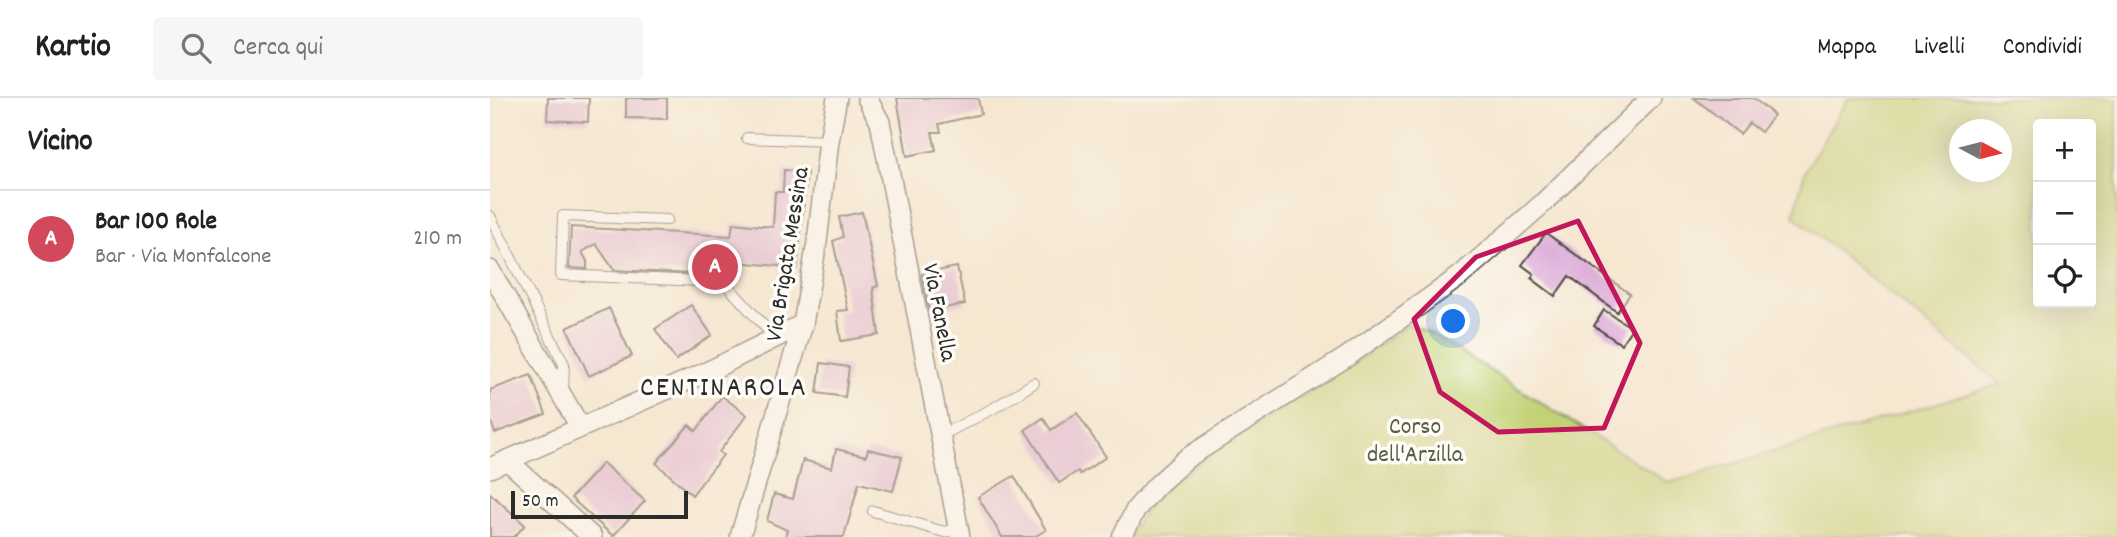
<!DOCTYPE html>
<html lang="it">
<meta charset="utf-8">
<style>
body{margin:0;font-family:Dekko,sans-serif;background:#f6f6f6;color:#222}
.controls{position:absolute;right:21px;top:21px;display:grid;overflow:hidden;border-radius:7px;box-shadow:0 7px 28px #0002}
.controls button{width:63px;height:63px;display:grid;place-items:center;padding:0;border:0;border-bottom:2px solid #e0e0e0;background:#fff;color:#222;font:35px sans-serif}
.compass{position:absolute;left:1459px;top:21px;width:63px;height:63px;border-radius:50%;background:#fff;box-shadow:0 7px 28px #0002;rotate:97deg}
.scale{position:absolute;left:21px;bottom:18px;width:177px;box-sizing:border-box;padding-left:7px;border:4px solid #2b2b2b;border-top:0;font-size:19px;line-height:24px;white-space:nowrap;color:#2b2b2b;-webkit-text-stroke:5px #fdfcf7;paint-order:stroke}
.you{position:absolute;left:964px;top:224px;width:24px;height:24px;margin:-18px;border:5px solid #fff;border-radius:50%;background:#1a73e8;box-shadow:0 0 0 10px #1a73e833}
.badge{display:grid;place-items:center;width:46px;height:46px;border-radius:50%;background:#d1495b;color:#fff;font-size:23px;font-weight:700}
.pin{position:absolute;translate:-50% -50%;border:4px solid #fff;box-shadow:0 2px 7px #0006}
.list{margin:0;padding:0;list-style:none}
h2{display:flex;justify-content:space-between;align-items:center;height:91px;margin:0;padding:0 28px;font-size:30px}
h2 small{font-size:23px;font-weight:400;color:#767676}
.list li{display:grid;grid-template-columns:46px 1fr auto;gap:21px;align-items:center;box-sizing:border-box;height:98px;padding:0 28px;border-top:2px solid #e0e0e0}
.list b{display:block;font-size:26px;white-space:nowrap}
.list p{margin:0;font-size:23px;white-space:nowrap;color:#767676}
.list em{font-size:23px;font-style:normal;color:#767676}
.icon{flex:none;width:38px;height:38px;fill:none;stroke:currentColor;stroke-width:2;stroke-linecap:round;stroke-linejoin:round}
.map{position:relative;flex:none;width:1627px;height:439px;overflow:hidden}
header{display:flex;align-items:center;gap:42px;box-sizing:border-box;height:98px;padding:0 35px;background:#fff;border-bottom:2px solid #e0e0e0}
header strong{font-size:33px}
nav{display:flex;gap:38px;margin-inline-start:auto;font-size:24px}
.search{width:490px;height:63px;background:#f6f6f6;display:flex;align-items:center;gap:18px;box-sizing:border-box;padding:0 24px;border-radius:7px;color:#767676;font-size:26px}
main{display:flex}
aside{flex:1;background:#fff}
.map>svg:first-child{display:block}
.green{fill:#c2d275;stroke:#767e50;stroke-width:2;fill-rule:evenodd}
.building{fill:#deb0da}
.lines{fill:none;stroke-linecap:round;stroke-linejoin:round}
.lane-casing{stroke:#494744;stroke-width:12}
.street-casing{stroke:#494744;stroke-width:22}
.lane{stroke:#fff;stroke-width:10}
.street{stroke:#fff;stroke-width:19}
.marked{fill:none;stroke:#c2185b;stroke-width:5;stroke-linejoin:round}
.labels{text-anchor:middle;stroke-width:7;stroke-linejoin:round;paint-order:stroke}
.street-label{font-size:24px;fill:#2b2b2b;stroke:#fdfcf7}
.park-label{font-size:24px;fill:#585d41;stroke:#fdfcf7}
.quarter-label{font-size:28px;letter-spacing:2px;fill:#2b2b2b;stroke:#fdfcf7}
</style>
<header>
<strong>Kartio</strong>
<div class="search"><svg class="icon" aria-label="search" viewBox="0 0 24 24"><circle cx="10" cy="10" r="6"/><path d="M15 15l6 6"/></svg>Cerca qui</div>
<nav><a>Mappa</a><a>Livelli</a><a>Condividi</a></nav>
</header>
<main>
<aside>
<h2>Vicino<small></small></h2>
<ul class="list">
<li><span class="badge">A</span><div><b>Bar 100 Role</b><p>Bar · Via Monfalcone</p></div><em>210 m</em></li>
</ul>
</aside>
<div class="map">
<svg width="1627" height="439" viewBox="0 0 1627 439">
<rect width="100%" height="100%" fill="#fdfcf7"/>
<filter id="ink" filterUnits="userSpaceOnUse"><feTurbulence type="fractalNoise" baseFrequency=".0143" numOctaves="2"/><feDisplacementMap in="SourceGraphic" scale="14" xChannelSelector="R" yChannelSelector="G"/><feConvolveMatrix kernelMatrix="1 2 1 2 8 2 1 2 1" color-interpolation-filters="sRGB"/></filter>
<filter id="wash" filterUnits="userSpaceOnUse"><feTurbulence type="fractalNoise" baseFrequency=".00686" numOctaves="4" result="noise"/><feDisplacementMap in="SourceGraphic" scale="28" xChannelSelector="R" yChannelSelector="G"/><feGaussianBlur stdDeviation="1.57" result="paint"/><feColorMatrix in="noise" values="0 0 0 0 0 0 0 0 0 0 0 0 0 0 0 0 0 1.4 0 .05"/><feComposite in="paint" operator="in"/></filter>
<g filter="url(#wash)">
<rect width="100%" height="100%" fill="#f6e7d1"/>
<path class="green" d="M1358 0H1627V439H637L660 406 687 380 739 344 845 278 919 226 940 235 1179 385 1511 286 1304 118 1315 73ZM1548 26H1601V205H1548ZM1470 32H1512V74H1470Z"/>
<g id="blocks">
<g class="building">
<polygon points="58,0 99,0 98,24 57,22"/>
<polygon points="136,0 177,0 177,21 136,20"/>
<polygon points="407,0 488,0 491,16 449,26 451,34 442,34 446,52 417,58"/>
<polygon points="1204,0 1263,0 1284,17 1271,34 1259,25 1250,36"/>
<polygon points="294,72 317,74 307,170 239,163 238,178 124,172 106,146 92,154 97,163 97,171 79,170 81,129 241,138 243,125 283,129 285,94 293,94"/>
<polygon points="372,114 388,188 383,190 389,237 351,243 347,213 358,212 343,143 353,139 349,119"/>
<polygon points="1056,135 1140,196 1127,214 1079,178 1065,198 1041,180 1044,176 1032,167"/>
<polygon points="467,169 475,206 439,213 432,176"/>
<polygon points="201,207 222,237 186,262 165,231"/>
<polygon points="119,210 142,258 99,278 77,230"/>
<polygon points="1114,212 1142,230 1131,246 1104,228"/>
<polygon points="331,265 359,269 355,299 327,295"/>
<polygon points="41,277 56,316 5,335 0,321 0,292"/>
<polygon points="232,298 257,317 229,354 233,357 202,397 166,365 199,327 206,333"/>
<polygon points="587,315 616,359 590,376 588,373 569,385 535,332 553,320 561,332"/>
<polygon points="346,351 376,358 378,351 412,359 403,393 369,385 354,439 295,439 297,432 277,423 284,396 303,401 313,362 342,370"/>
<polygon points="113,365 155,403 123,438 81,400"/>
<polygon points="524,378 556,432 544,439 512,439 488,399"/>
<polygon points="0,395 35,427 24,439 0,439"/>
</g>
</g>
</g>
<g filter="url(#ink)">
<use href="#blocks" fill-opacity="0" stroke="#494744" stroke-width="2"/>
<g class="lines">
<g class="lane-casing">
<g id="lane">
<polyline points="257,40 339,43"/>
<polyline points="0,118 74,266 73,292"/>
<polyline points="177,122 73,118 71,177 234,184 285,240"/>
<polyline points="450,338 504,310 544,285"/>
<polyline points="383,413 454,434 468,431"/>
</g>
</g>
<g class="street-casing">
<g id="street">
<polyline points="377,0 390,24 470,439"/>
<polyline points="0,172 90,329"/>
<polyline points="17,362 102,439"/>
<polyline points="0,370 223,271 313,226"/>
<polyline points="250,439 313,226 327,144 339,43 347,0"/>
<polyline points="632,439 646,411 667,387 697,360 858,258 970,178 1051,107 1161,0"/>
</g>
</g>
<use href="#lane" class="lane"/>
<use href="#street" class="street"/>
</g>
</g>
<path d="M0 0H1627V439H0ZM1088 123 1150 245 1114 330 1008 334 950 294 924 221 986 159Z" fill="#f6e7d1" fill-opacity=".55" fill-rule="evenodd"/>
<path class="marked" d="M1088 123 1150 245 1114 330 1008 334 950 294 924 221 986 159Z"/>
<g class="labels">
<g class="street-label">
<text transform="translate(296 156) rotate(-81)" y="8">Via Brigata Messina</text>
<text transform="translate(451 214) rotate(79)" y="8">Via Fanella</text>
</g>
<g class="park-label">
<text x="925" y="335">Corso<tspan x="925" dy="28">dell'Arzilla</tspan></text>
</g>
<g class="quarter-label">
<text x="234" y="297">CENTINAROLA</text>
</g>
</g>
</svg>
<div class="controls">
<button>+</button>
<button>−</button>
<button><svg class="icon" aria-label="locate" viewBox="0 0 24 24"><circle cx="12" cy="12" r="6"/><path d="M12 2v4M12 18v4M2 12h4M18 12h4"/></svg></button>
</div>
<svg class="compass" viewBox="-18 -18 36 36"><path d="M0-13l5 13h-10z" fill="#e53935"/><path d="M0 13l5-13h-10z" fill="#767676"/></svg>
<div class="scale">50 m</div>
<div class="you"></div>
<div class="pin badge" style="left:225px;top:169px">A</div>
</div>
</main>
